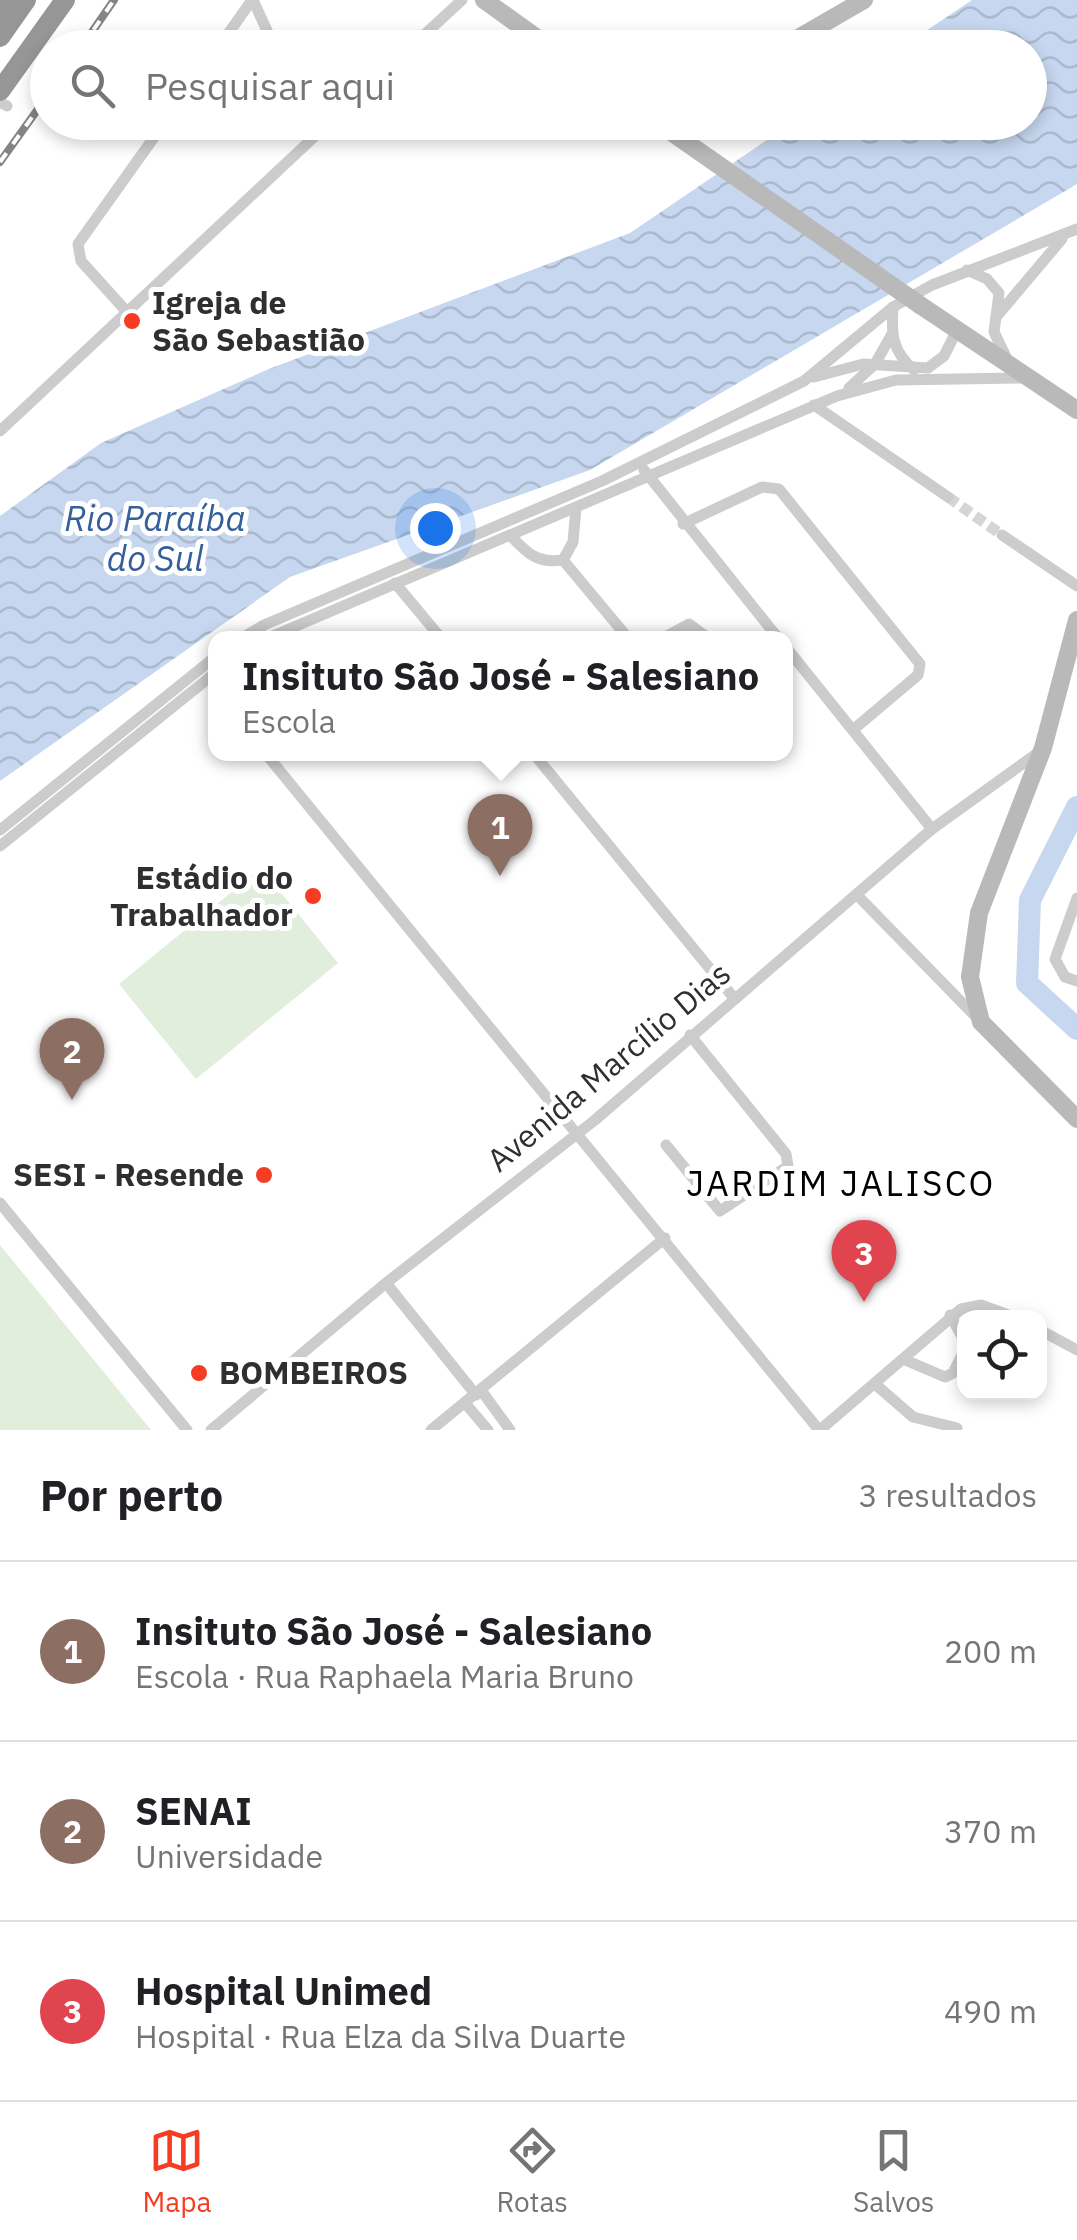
<!DOCTYPE html>
<html lang="pt">
<meta charset="utf-8">
<style>
body{margin:0;font-family:"IBM Plex Sans",sans-serif;background:#f2f2f2;color:#202124}
.controls{position:absolute;right:30px;bottom:30px;display:grid;overflow:hidden;border-radius:20px;box-shadow:0 5px 15px #0003}
.controls button{width:90px;height:90px;display:grid;place-items:center;padding:0;border:0;border-bottom:2px solid #e0e0e0;background:#fff;color:#202124;font:50px sans-serif}
.you{position:absolute;left:435px;top:528px;width:35px;height:35px;margin:-25px;border:8px solid #fff;border-radius:50%;background:#1a73e8;box-shadow:0 0 0 15px #1a73e833}
.badge{display:grid;place-items:center;width:65px;height:65px;border-radius:50%;background:#f63c22;color:#fff;font-size:32px;font-weight:700}
.pin{position:absolute;translate:-50% -82px;filter:drop-shadow(0 2px 5px #0008)}
.pin::after{content:'';position:absolute;top:52px;width:35px;height:30px;background:inherit;clip-path:polygon(0 0,100% 0,50% 100%)}
.popup{position:absolute;left:208px;top:631px;width:585px;height:130px;box-sizing:border-box;display:grid;place-content:center;border-radius:20px;background:#fff;filter:drop-shadow(0 2px 8px #0005);font-size:32px;white-space:nowrap;color:#757577}
.popup b{font-size:38px;color:#202124}
.popup::after{content:'';position:absolute;left:50%;top:100%;margin-left:-20px;border:20px solid transparent;border-top-color:#fff}
.list{margin:0;padding:0;list-style:none}
h2{display:flex;justify-content:space-between;align-items:center;height:130px;margin:0;padding:0 40px;font-size:42px}
h2 small{font-size:32px;font-weight:400;color:#757577}
.list li{display:grid;grid-template-columns:65px 1fr auto;gap:30px;align-items:center;box-sizing:border-box;height:180px;padding:0 40px;border-top:2px solid #e0e0e0}
.list b{display:block;font-size:38px;white-space:nowrap}
.list p{margin:0;font-size:32px;white-space:nowrap;color:#757577}
.list em{font-size:32px;font-style:normal;color:#757577}
.icon{flex:none;width:55px;height:55px;fill:none;stroke:currentColor;stroke-width:2;stroke-linecap:round;stroke-linejoin:round}
.map{position:relative;flex:none;width:1077px;height:1430px;overflow:hidden}
.search{position:absolute;background:#fff;box-shadow:0 5px 15px #0003;left:30px;right:30px;top:30px;height:110px;display:flex;align-items:center;gap:25px;box-sizing:border-box;padding:0 35px;border-radius:55px;color:#757577;font-size:38px}
.sheet{height:670px;background:#fff}
nav{display:flex;justify-content:space-around;align-items:center;box-sizing:border-box;height:140px;border-top:2px solid #e0e0e0;background:#fff;font-size:28px;color:#757577}
nav a{display:grid;justify-items:center;gap:5px}
nav .on{color:#f63c22}
.map>svg:first-child{display:block}
.green{fill:#e2eedc}
.water{fill:url(#water-waves)}
.lines{fill:none;stroke-linecap:round;stroke-linejoin:round}
.river{stroke:#c6d7ef;stroke-width:22}
.street-tunnel{stroke:#d5d5d5;stroke-width:11;stroke-dasharray:11 5.5;stroke-linecap:butt}
.street{stroke:#ccc;stroke-width:11}
.secondary{stroke:#b9b9b9;stroke-width:18}
.highway{stroke:#969696;stroke-width:20}
.rail-casing{stroke:#848484;stroke-width:8}
.rail{stroke:#fff;stroke-width:4;stroke-dasharray:11;stroke-linecap:butt}
.secondary-bridge{stroke:#b9b9b9;stroke-width:18}
.poi-dot{fill:#f63c22;stroke:#fff;stroke-width:4}
.labels{text-anchor:middle;stroke-width:10;stroke-linejoin:round;paint-order:stroke}
.poi-label{font-size:32px;font-weight:bold;fill:#2f2f2f;stroke:#fff;text-anchor:start}
.street-label{font-size:32px;fill:#2f2f2f;stroke:#fff}
.water-label{font-size:35px;font-style:italic;fill:#355f9a;stroke:#fff}
.neighbourhood-label{font-size:35px;letter-spacing:2.5px;fill:#000;stroke:#fff}
</style>
<div class="map">
<svg width="1077" height="1430" viewBox="0 0 1077 1430">
<defs>
<pattern id="water-waves" width="16" height="10" patternUnits="userSpaceOnUse" patternTransform="scale(2.5)"><rect width="16" height="10" fill="#c6d7ef"/><path d="M0 5q4-4 8 0t8 0" fill="none" stroke="#aab9cd"/></pattern>
</defs>
<rect width="100%" height="100%" fill="#fff"/>
<g class="green">
<polygon points="261,868 338,963 196,1079 119,984"/>
<polygon points="0,1245 151,1430 0,1430"/>
</g>
<polygon class="water" points="972,0 1077,0 1077,184 590,470 290,577 0,781 0,516 101,443 269,369 630,233 792,123 1030,122 1030,48 902,47"/>
<g class="lines">
<polyline class="river" points="1077,807 1030,900 1027,983 1077,1029"/>
<polyline class="street-tunnel" points="948,497 1002,535"/>
<g class="street">
<polyline points="253,0 275,48"/>
<polyline points="218,48 252,0"/>
<polyline points="410,48 462,0"/>
<polyline points="0,102 7,106"/>
<polyline points="967,270 987,279 999,293 994,332 1006,357"/>
<path d="M893 307C891 334 892 351 914 370"/>
<polyline points="127,312 81,261 78,244 165,122"/>
<polyline points="997,316 1062,239"/>
<polyline points="814,377 863,364 928,368 944,356 957,330"/>
<polyline points="849,388 875,364 892,334"/>
<polyline points="814,405 948,497"/>
<polyline points="0,431 330,122"/>
<polyline points="644,470 778,638"/>
<polyline points="683,524 762,487 779,489 920,664 918,675 854,729"/>
<path d="M510 535C527 553 537 564 563 560L573 542 576 508"/>
<polyline points="1002,535 1077,586"/>
<polyline points="563,560 628,638"/>
<polyline points="395,583 441,638"/>
<polyline points="242,638 264,625 602,481 804,381 893,307 932,285 1077,229"/>
<polyline points="268,638 837,396 896,380 1022,378"/>
<polyline points="663,638 689,624 708,638"/>
<polyline points="785,646 932,829"/>
<polyline points="266,754 819,1430"/>
<polyline points="534,754 734,998"/>
<polyline points="0,830 215,657"/>
<polyline points="0,846 215,673"/>
<polyline points="857,895 980,1021"/>
<polyline points="1077,898 1055,959 1065,977 1077,981"/>
<polyline points="666,1145 720,1211 788,1166 786,1154 690,1035"/>
<polyline points="0,1203 187,1430"/>
<polyline points="386,1283 476,1395"/>
<polyline points="950,1315 964,1340"/>
<polyline points="1040,1330 1077,1350"/>
<polyline points="903,1359 945,1377 953,1373 964,1351"/>
<polyline points="875,1384 913,1417 957,1428"/>
<polyline points="481,1390 510,1430"/>
<polyline points="465,1403 488,1430"/>
<polyline points="211,1430 386,1283 595,1120 932,829 1039,752"/>
<polyline points="431,1430 665,1238"/>
<polyline points="820,1430 961,1309 981,1305 1016,1318"/>
</g>
<g class="secondary">
<polyline points="484,0 551,48"/>
<polyline points="781,48 864,0"/>
<polyline points="657,122 710,159"/>
<polyline points="920,305 1077,410"/>
<polyline points="1077,620 1043,748 979,913 970,977 981,1022 1077,1119"/>
</g>
<g class="highway">
<polyline points="0,10 7,0"/>
<polyline points="0,37 26,0"/>
<polyline points="0,91 65,0"/>
</g>
<g class="rail-casing">
<g id="rail">
<polyline points="81,48 114,0"/>
<polyline points="0,162 48,95"/>
</g>
</g>
<use href="#rail" class="rail"/>
<polyline class="secondary-bridge" points="710,159 920,305"/>
</g>
<g class="poi-dot">
<circle cx="132" cy="321" r="10"/>
<circle cx="313" cy="896" r="10"/>
<circle cx="264" cy="1175" r="10"/>
<circle cx="199" cy="1373" r="10"/>
</g>
<g class="labels">
<g class="poi-label">
<text x="152" y="314">Igreja de<tspan x="152" dy="37">São Sebastião</tspan></text>
<text x="293" y="889" text-anchor="end">Estádio do<tspan x="293" dy="37">Trabalhador</tspan></text>
<text x="244" y="1186" text-anchor="end">SESI - Resende</text>
<text x="219" y="1384">BOMBEIROS</text>
</g>
<g class="street-label">
<text transform="translate(609 1067) rotate(-40)" y="11">Avenida Marcílio Dias</text>
</g>
<g class="water-label">
<text x="155" y="531">Rio Paraíba<tspan x="155" dy="40">do Sul</tspan></text>
</g>
<g class="neighbourhood-label">
<text x="841" y="1196">JARDIM JALISCO</text>
</g>
</g>
</svg>
<div class="controls">
<button><svg class="icon" aria-label="locate" viewBox="0 0 24 24"><circle cx="12" cy="12" r="6"/><path d="M12 2v4M12 18v4M2 12h4M18 12h4"/></svg></button>
</div>
<div class="you"></div>
<div class="pin badge" style="left:500px;top:876px;background:#8d6e63">1</div>
<div class="popup"><b>Insituto São José - Salesiano</b>Escola</div>
<div class="pin badge" style="left:72px;top:1100px;background:#8d6e63">2</div>
<div class="pin badge" style="left:864px;top:1302px;background:#e0444e">3</div>
<div class="search"><svg class="icon" aria-label="search" viewBox="0 0 24 24"><circle cx="10" cy="10" r="6"/><path d="M15 15l6 6"/></svg>Pesquisar aqui</div>
</div>
<section class="sheet">
<h2>Por perto<small>3 resultados</small></h2>
<ul class="list">
<li><span class="badge" style="background:#8d6e63">1</span><div><b>Insituto São José - Salesiano</b><p>Escola · Rua Raphaela Maria Bruno</p></div><em>200 m</em></li>
<li><span class="badge" style="background:#8d6e63">2</span><div><b>SENAI</b><p>Universidade</p></div><em>370 m</em></li>
<li><span class="badge" style="background:#e0444e">3</span><div><b>Hospital Unimed</b><p>Hospital · Rua Elza da Silva Duarte</p></div><em>490 m</em></li>
</ul>
</section>
<nav>
<a class="on"><svg class="icon" aria-label="map" viewBox="0 0 24 24"><path d="M3 6l6-2 6 2 6-2v14l-6 2-6-2-6 2zM9 4v14M15 6v14"/></svg>Mapa</a>
<a><svg class="icon" aria-label="directions" viewBox="0 0 24 24"><path d="M12 3l9 9-9 9-9-9zM9 14v-3h6M13 9l2 2-2 2"/></svg>Rotas</a>
<a><svg class="icon" aria-label="saved" viewBox="0 0 24 24"><path d="M7 4h10v16l-5-4-5 4z"/></svg>Salvos</a>
</nav>
